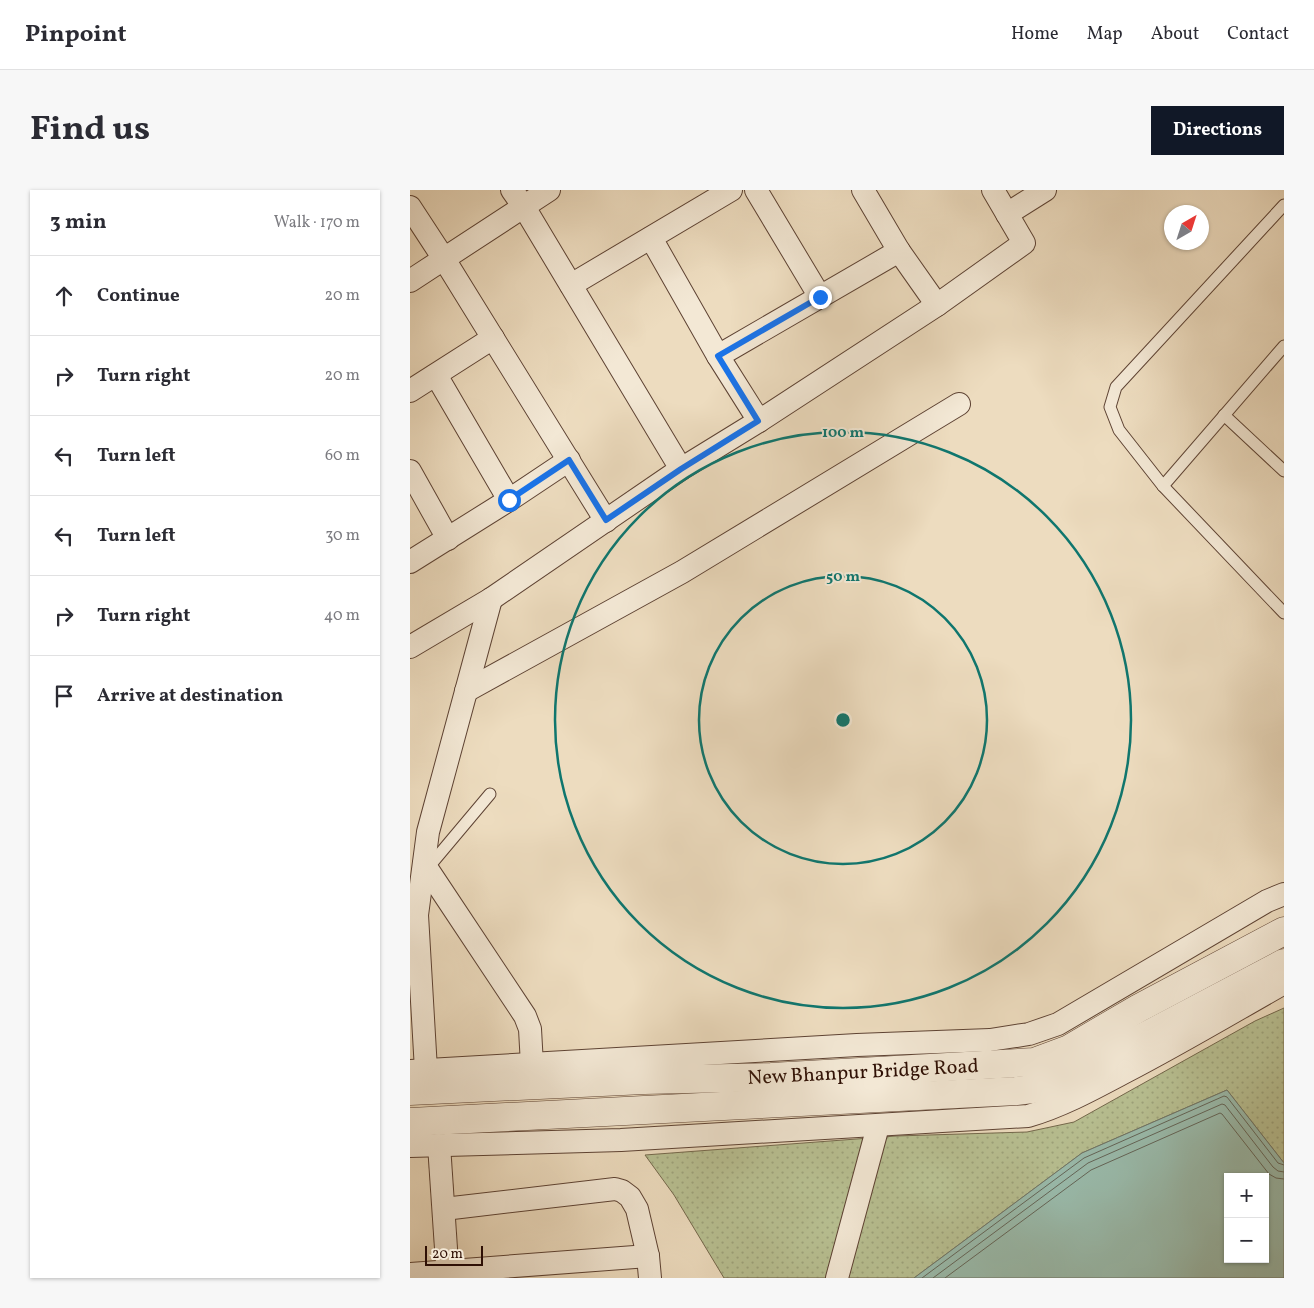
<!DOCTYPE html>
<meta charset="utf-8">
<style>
body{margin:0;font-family:Vollkorn,serif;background:#f7f7f7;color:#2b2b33}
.controls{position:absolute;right:15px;bottom:15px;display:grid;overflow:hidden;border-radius:0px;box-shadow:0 1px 4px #0004}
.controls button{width:45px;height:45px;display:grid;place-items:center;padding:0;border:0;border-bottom:1px solid #e1e1e2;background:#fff;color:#2b2b33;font:25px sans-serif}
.compass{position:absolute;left:754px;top:15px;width:45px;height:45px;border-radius:50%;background:#fff;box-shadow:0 1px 4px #0004;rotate:39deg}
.scale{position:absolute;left:15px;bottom:12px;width:58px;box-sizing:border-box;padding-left:5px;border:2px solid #2f1005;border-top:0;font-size:14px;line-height:18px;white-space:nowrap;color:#2f1005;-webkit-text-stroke:4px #f3e8d5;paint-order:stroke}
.stop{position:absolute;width:15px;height:15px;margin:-11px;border:4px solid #1a73e8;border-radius:50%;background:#fff}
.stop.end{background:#1a73e8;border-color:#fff;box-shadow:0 1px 5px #0008}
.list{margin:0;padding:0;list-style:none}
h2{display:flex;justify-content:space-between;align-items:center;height:65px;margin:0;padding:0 20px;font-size:21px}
h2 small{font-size:16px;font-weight:400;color:#7c7c81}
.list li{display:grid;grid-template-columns:32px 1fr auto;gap:15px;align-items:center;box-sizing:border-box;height:80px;padding:0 20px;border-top:1px solid #e1e1e2}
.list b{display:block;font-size:19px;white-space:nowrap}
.list em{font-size:16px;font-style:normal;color:#7c7c81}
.icon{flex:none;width:28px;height:28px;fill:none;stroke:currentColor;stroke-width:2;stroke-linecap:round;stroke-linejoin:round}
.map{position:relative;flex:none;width:874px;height:1088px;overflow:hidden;border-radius:0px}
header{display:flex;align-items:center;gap:30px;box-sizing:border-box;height:70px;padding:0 25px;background:#fff;border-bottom:1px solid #e1e1e2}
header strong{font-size:24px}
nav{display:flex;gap:28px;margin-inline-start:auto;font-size:18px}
.intro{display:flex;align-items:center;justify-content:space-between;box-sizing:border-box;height:120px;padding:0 30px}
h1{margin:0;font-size:35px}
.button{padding:12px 22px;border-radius:0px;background:#111827;color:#fff;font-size:18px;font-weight:700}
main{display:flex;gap:30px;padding:0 30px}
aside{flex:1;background:#fff;border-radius:0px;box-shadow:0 1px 4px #0004}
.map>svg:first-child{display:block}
.grass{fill:url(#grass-dots);stroke:#74684c}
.water{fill:#9abcad;stroke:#6f776a;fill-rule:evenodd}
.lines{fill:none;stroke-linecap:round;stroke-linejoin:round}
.shore{stroke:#646659;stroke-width:1}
.service-casing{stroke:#5e4334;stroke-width:13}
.minor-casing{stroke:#5e4334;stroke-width:24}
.tertiary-casing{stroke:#5e4334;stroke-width:29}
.service{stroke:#f3e8d5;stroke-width:11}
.minor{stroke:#f3e8d5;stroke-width:22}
.tertiary{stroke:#f3e8d5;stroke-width:28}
.route{stroke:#1a73e8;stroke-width:6}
.ring{fill:none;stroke:#0f766e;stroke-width:2.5}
.labels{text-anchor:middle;stroke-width:4;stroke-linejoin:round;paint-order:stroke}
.street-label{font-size:20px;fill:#2f1005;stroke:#f3e8d5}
.centre{fill:#0f766e;stroke:#f3e8d5;stroke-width:2.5}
.ring-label{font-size:15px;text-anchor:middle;font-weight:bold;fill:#0f766e;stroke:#f3e8d5;stroke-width:4;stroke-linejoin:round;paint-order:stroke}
</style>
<header>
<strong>Pinpoint</strong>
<nav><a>Home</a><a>Map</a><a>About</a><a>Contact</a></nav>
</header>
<div class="intro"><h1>Find us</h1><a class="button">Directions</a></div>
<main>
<aside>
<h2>3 min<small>Walk · 170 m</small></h2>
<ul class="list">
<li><svg class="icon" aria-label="ahead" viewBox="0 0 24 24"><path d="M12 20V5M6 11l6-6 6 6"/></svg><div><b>Continue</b></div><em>20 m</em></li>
<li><svg class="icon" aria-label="right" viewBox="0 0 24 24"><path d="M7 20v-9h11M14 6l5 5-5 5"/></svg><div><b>Turn right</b></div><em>20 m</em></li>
<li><svg class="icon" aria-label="left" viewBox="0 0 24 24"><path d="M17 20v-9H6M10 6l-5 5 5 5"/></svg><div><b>Turn left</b></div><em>60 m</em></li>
<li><svg class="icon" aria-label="left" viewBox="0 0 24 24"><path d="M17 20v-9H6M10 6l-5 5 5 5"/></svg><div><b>Turn left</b></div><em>30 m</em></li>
<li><svg class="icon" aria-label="right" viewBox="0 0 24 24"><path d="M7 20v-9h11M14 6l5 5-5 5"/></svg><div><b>Turn right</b></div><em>40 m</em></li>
<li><svg class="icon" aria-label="arrive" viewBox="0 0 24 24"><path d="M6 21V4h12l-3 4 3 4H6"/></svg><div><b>Arrive at destination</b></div></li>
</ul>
</aside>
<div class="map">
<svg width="874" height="1088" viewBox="0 0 874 1088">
<defs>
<pattern id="grass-dots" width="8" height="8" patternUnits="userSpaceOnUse" patternTransform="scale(1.25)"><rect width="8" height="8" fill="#b8c092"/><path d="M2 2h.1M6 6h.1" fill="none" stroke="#9ea47c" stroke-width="1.8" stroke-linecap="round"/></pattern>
</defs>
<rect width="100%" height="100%" fill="#eddcbf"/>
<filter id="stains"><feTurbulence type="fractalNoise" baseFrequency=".004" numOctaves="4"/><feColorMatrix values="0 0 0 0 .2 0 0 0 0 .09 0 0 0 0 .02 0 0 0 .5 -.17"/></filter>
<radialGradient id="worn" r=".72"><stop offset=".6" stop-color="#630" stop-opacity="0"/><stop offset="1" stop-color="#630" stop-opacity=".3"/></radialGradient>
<polygon class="grass" points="874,818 874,973 817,900 672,963 504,1088 314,1088 264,1005 235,965 486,946 617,942 664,932 845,831"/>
<path class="water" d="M817 900 874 973V1088H504L672 963ZM818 987H855V1069H818Z"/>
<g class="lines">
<g class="shore">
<polyline points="512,1088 674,968 814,906 817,907 868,973 874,975"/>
<polyline points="523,1088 678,973 812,914 815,915 863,977 868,981 874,982"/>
<polyline points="535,1088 681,980 810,923 812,924 859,984 866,988 874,989"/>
</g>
<g class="service-casing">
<g id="service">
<polyline points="874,15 706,197 700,217 709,240 753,296 874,423"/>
<polyline points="814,225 874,281"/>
<polyline points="753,296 874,156"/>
<polyline points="17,679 80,604"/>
</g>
</g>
<g class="minor-casing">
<g id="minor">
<polyline points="102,0 114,17 271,279"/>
<polyline points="346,0 410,107"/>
<polyline points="453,0 489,61 527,115"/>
<polyline points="0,17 34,69 196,331"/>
<polyline points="597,24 635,0"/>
<polyline points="241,48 308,166 349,231"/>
<polyline points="0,91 139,0"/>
<polyline points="161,95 321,0"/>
<polyline points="308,166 489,61"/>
<polyline points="26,185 99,310"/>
<polyline points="0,201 83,148"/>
<polyline points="0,281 38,349"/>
<polyline points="0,372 99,310 159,270"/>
<polyline points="0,457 81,409 271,279 349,231 527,115 614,53 583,0"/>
<polyline points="56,501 272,382 549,214"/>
<polyline points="14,674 115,826 120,839 122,875"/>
<polyline points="16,880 7,725 18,642 81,409"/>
<polyline points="0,881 447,855 580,850 619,844 648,834 857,711 874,704"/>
<polyline points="29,955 38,1088"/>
<path d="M0 956 211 950 618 926C652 916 683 899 715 882 769 854 821 823 874 793"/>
<polyline points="34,1019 205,999 212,1001 220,1007 227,1019 238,1066 240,1088"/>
<polyline points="0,1084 238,1066"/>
<polyline points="427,1088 468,936"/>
</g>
</g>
<g class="tertiary-casing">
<g id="tertiary">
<polyline points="0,901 234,890 361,887 624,872 659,859 729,818 874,741"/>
<polyline points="0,932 606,901 630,898 650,891 874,773"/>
</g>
</g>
<use href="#service" class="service"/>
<use href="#minor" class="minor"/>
<use href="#tertiary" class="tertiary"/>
</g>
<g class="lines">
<polyline class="route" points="99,310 159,270 196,330 271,279 348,231 308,166 410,107"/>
</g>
<g class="ring">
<circle cx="433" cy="530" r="144"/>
<circle cx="433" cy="530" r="288"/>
</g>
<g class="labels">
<g class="street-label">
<text transform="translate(453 881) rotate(-3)" y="7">New Bhanpur Bridge Road</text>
</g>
</g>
<circle cx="433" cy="530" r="8" class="centre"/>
<g class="ring-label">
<text x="433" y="247">100 m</text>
<text x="433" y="391">50 m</text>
</g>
<rect width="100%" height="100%" filter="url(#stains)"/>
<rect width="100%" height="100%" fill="url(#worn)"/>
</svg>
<div class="controls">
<button>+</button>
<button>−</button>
</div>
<svg class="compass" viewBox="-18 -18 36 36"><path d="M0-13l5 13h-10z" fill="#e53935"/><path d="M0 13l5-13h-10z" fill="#7c7c81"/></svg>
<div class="scale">20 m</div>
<div class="stop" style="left:99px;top:310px"></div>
<div class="stop end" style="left:410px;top:107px"></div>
</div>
</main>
